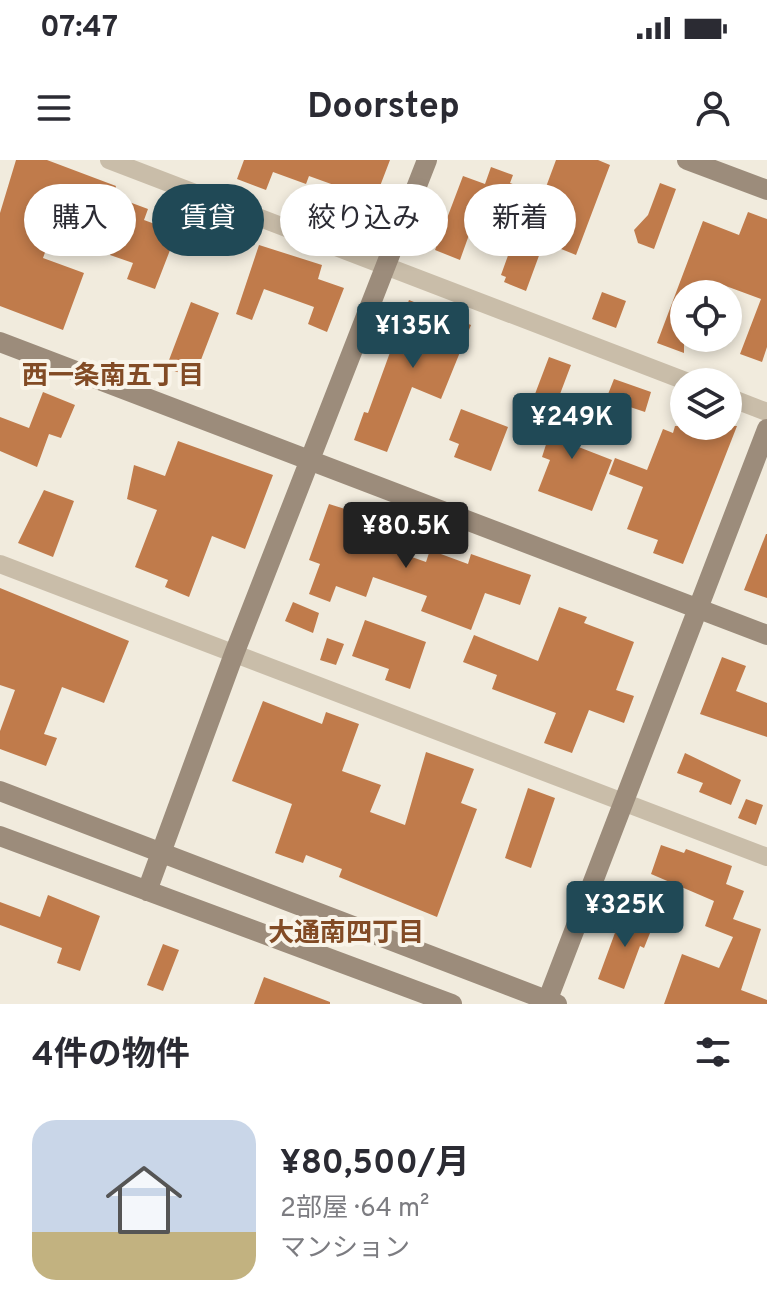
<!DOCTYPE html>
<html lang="ja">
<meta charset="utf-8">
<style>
:root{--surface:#fff;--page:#f7f7f7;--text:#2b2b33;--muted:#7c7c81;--line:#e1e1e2;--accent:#204956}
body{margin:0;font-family:Overpass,"Noto Sans JP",sans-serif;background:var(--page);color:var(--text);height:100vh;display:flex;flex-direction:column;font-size:30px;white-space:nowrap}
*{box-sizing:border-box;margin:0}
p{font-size:26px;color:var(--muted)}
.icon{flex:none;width:44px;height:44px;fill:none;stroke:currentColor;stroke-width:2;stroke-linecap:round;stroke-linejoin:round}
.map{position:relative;height:844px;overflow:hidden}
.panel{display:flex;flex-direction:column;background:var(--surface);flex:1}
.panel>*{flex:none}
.hud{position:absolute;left:24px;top:24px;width:720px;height:72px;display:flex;gap:16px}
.buttons{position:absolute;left:670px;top:120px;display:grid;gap:16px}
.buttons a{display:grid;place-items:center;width:72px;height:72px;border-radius:50%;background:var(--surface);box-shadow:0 4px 12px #0003;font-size:40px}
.price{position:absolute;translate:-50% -68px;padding:0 18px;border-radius:8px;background:var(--accent);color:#fff;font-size:26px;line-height:52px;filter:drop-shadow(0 2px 4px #0008)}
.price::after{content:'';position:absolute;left:50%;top:48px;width:24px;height:18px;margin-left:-12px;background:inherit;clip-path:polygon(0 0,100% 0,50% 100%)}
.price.on{background:#222;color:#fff}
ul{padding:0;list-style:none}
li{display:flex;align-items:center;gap:24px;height:200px;padding:0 32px}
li+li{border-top:2px solid var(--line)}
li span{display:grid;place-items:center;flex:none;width:224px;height:160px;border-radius:24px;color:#555}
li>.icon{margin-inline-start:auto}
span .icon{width:96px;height:96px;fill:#fffc;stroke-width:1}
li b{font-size:34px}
h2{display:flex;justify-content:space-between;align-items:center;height:96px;padding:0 32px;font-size:34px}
.chip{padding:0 28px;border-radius:36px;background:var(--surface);box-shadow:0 4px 12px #0003;font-size:28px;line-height:72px}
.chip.on{background:var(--accent);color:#fff}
.status{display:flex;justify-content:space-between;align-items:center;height:56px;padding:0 40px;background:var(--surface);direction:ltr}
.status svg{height:22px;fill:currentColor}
header{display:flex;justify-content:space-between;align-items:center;height:104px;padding:0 32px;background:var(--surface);font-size:36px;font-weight:700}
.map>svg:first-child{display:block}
.building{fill:#c07b4b}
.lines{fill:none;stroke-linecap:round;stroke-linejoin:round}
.street{stroke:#c9bda9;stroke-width:18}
.secondary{stroke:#9c8c7b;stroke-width:20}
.labels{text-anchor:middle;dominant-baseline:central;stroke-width:8;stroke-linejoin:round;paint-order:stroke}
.neighbourhood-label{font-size:26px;font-weight:bold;fill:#824b25;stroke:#f9f4e9}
</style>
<div class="status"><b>07:47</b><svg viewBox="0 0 49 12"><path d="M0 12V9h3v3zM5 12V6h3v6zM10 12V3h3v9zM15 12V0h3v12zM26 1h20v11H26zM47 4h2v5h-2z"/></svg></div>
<header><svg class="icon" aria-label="menu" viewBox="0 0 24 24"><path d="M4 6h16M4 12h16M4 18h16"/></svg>Doorstep<svg class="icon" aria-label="person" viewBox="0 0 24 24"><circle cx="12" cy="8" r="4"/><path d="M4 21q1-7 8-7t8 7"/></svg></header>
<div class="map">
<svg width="767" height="844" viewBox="0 0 767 844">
<rect width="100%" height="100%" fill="#f1ebdd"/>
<path class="building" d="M16,0H47L116,26L113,36L148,49L144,60L171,70L166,83L172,85L155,129L127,119L133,103L110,95L118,73L60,51L43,98L84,113L63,170L0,146V53Z
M244,0H390L364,68L334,57L345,29L309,16L306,24L273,12L266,30L237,19Z
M556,0H598L610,5L576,95L544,82L526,131L504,122L506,117L501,115L515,76L474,61L460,100L435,90L463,16L485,24L491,7L513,15L510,23L543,35Z
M660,23L676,29L654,89L638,83L634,70L648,55Z
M748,52L767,59V187L762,202L740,194L761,139L715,122L711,134H684V193L657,183L703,61L739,75Z
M259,85L322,105L318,119L344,128L327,172L308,164L314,147L264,129L252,160L236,154Z
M602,132L626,141L616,168L592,159Z
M409,140L471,165L441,239L412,227L387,292L354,280L364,252L368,253Z
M191,142L219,153L194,218L166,208Z
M549,197L571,205L557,242L535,234Z
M614,219L651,232L645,252L630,247L626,256L603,247Z
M43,232L75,245L61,278L49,274L37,307L0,291V257L29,268Z
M560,241L589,252L576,286L612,300L592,351L538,331L550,300L542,297Z
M461,249L508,267L491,311L454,297L459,284L449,280Z
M675,266H737L683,404L653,393L658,380L627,369L643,327L609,314L615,298L647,310L663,269L673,273Z
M178,281L273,315L245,389L212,376L189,437L165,427L168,420L135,407L157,350L127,339L134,305L165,316Z
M44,330L74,341L53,397L18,383Z
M329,344L387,362L378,385L426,402L430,390L468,404L471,394L531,415L520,445L485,433L471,470L421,451L427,436L373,417L366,437L336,426L330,442L309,434L320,404L309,400Z
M766,374H767V438L744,430Z
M0,428L129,481L104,543L62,527L44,574L57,578L46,606L0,589V571L15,530L0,525Z
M293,442L319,453L313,473L285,461Z
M559,447L587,457L584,463L634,482L616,530L634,536L624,563L589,550L572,593L544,583L556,553L492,529L497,515L463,502L474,475L538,501Z
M365,460L426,482L410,529L385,520L389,509L352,496Z
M327,478L344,484L336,505L320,500Z
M722,497L746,506L736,531L767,543V577L700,554Z
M263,541L322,564L326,552L359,564L342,611L381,625L370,652L405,665L426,592L474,609L461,643L477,649L437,757L339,717L342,709L306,695L303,703L275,693L292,644L232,621Z
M685,593L741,620L731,645L699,632L703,623L677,613Z
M528,628L555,638L531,708L505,698Z
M746,639L763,645L756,665L738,658Z
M661,685L684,693L686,689L732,706L726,724L744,731L733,759L761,769L741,830L767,840V844H664L682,794L719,808L733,777L705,766L714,741L651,714Z
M48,735L100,756L80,811L57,803L62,788L0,765V742L40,757Z
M623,751L654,763L644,788L640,786L624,829L598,819Z
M163,784L179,790L163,831L147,825Z
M264,817L330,842V844H254Z"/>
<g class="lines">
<path class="street" d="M109,0L688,222
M728,237L767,252
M0,404L767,697"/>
<path class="secondary" d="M687,0L767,30
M0,182L767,475
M0,631L557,844
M0,676L452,844
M147,731L234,494L427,0
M546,844L767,269"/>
</g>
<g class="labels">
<g class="neighbourhood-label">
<text x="113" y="217">西一条南五丁目</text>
<text x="346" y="774">大通南四丁目</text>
</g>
</g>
</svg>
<div class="buttons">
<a><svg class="icon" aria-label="locate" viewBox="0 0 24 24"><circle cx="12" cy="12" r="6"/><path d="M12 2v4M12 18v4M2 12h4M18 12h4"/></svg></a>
<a><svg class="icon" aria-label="layers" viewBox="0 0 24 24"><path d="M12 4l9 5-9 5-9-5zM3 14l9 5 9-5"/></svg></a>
</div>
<b class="price" style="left:413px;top:210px">¥135K</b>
<b class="price" style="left:572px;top:301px">¥249K</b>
<b class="price on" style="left:406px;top:410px">¥80.5K</b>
<b class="price" style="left:625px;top:789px">¥325K</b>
<div class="hud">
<a class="chip">購入</a>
<a class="chip on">賃貸</a>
<a class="chip">絞り込み</a>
<a class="chip">新着</a>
</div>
</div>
<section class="panel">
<h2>4件の物件<svg class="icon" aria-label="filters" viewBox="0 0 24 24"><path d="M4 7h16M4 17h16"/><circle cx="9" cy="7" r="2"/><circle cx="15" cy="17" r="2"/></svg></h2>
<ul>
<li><span style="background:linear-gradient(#c9d6e8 70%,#c2b280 0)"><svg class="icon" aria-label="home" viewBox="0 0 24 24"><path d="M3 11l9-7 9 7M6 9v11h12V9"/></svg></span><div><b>¥80,500/月</b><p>2部屋 · 64 m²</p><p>マンション</p></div></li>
</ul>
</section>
